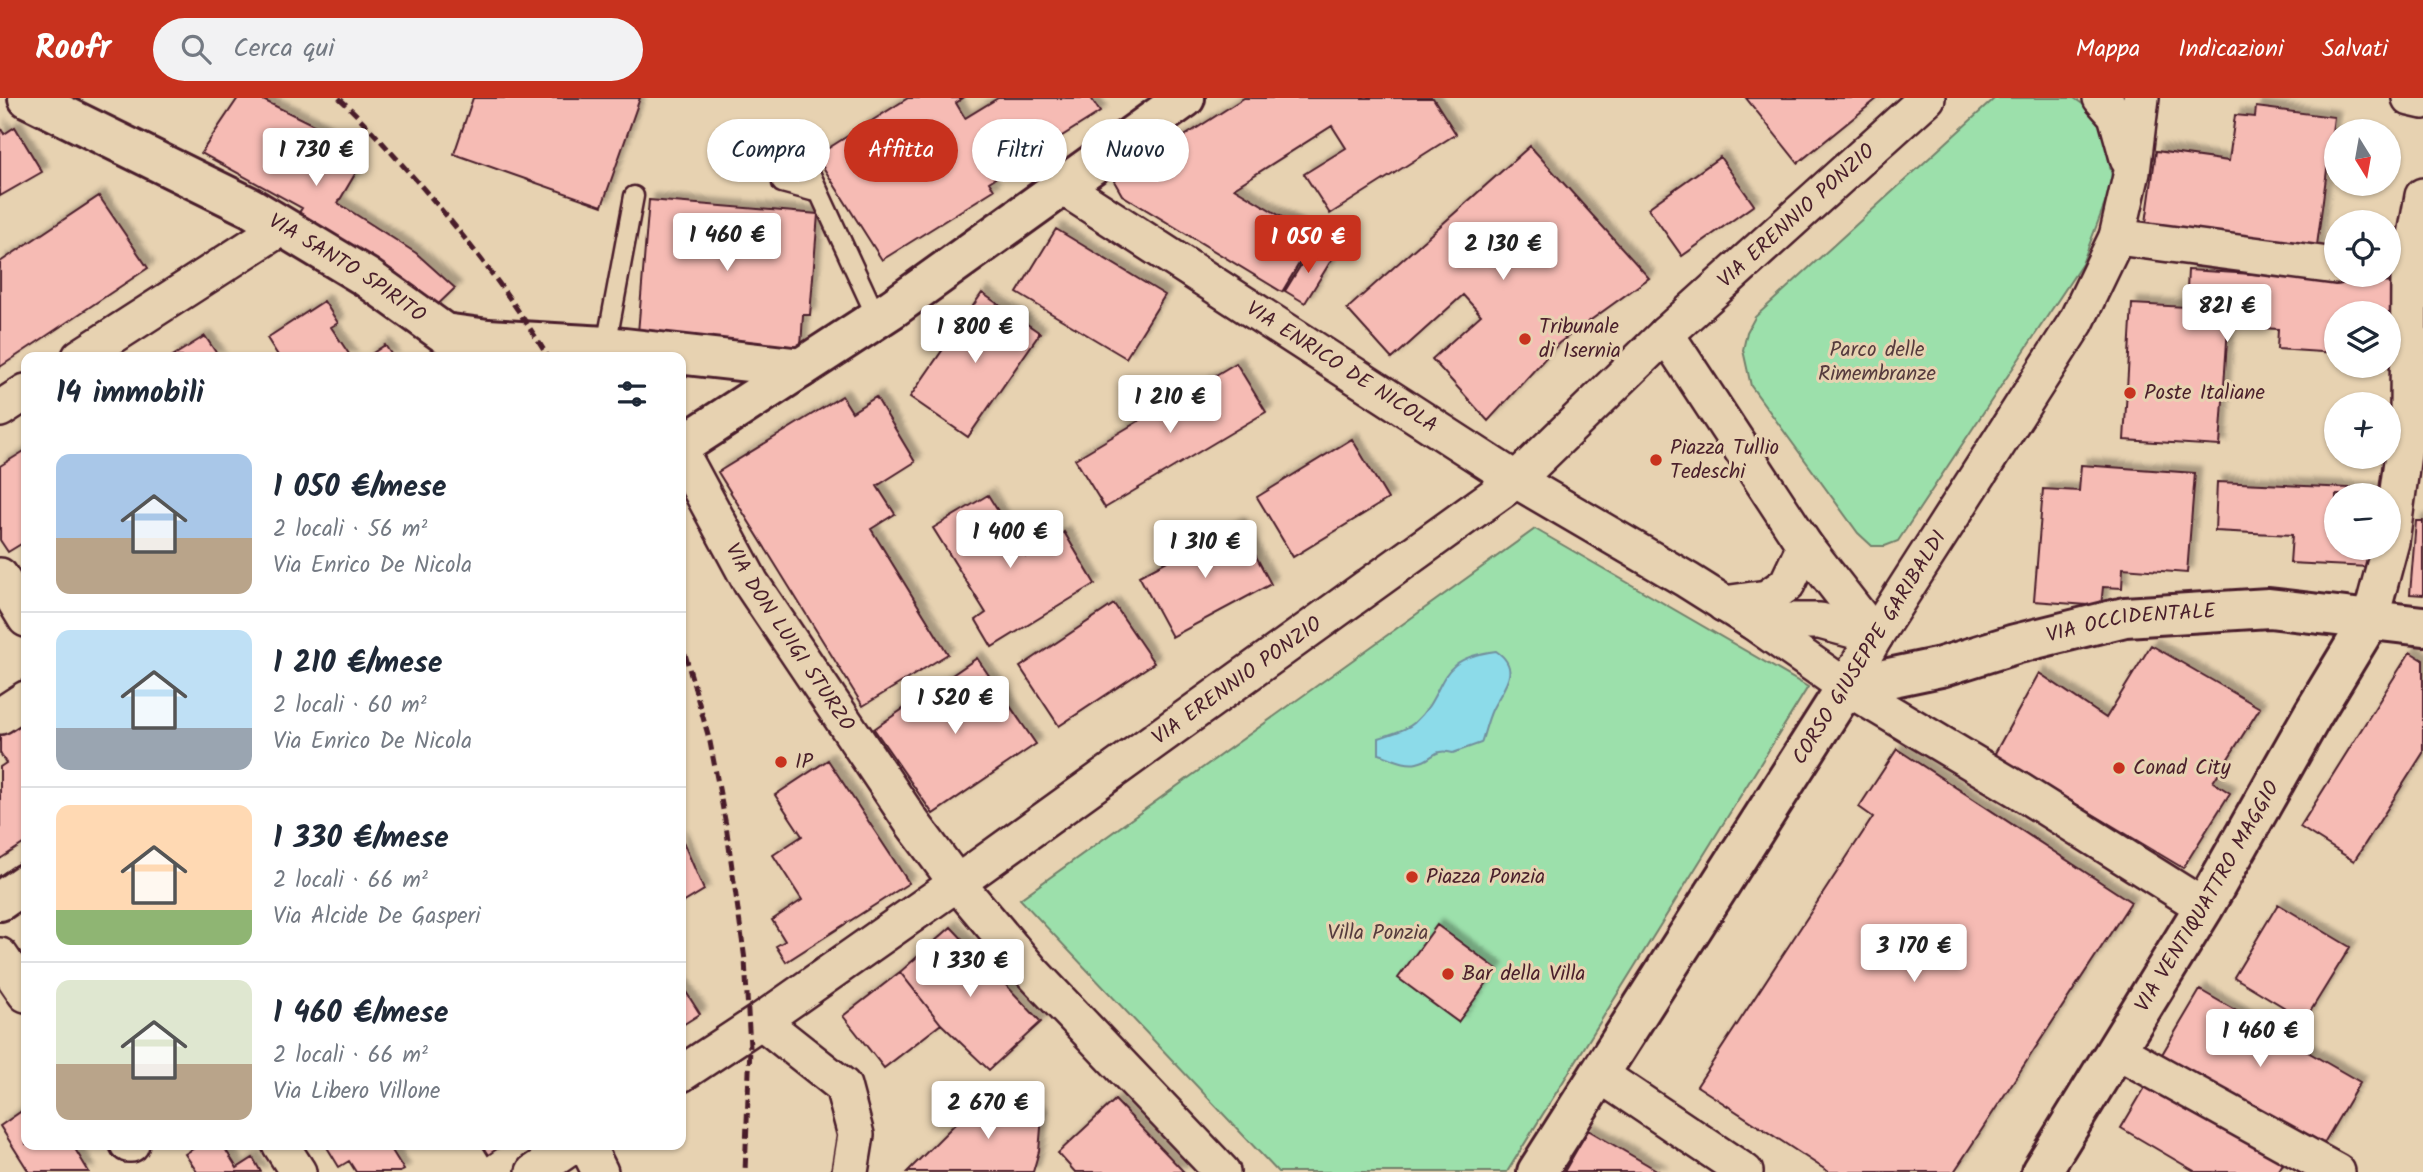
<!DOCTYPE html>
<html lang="it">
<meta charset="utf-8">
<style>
:root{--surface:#fff;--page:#f2f2f3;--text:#1f2937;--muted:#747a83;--line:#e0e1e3;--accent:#c8321e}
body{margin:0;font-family:Kalam,sans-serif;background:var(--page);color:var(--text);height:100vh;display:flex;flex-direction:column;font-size:26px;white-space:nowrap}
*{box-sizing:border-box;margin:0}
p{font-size:23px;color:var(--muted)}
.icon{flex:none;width:38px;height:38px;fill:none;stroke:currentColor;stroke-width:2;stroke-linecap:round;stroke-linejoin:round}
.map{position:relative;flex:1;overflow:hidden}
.details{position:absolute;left:21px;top:254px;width:665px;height:798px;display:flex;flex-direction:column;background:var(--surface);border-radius:14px;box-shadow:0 2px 5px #0004}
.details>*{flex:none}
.guide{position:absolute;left:707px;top:21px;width:665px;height:63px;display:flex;gap:14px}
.needle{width:46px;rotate:169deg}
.tools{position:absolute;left:2324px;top:21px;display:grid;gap:14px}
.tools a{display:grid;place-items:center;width:77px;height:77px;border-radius:50%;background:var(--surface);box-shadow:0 2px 5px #0004;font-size:35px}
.price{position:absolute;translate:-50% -60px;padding:0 16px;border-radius:7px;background:#fff;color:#222;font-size:23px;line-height:46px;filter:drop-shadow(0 2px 4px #0008)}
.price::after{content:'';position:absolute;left:50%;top:42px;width:21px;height:16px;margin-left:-10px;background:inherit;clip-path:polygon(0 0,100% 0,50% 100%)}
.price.on{background:var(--accent);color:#fff}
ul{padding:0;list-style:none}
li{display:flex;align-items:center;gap:21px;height:175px;padding:0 35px}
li+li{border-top:2px solid var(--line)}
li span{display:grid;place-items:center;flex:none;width:196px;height:140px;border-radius:14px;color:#555}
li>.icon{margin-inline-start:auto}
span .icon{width:84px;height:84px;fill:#fffc;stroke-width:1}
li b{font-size:30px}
h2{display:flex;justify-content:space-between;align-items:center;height:84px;padding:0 35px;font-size:30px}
.chip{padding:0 24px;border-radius:32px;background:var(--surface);box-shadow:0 2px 5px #0004;font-size:24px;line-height:63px}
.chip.on{background:var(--accent);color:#fff}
header{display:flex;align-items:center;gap:42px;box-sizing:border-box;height:98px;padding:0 35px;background:var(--accent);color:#fff}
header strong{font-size:33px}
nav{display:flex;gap:38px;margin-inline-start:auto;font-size:24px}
.search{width:490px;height:63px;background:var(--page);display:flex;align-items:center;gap:18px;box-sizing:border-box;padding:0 24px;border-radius:38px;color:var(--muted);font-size:26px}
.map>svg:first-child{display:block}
.park{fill:#9ce0ab;stroke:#73806b;stroke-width:2}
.water{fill:#8cdbe9;stroke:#72909d;stroke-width:2}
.building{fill:#f6bbb4;stroke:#4a1f2b;stroke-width:2;filter:url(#shadow)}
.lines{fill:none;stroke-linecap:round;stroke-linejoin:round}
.lane-casing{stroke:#4a1f2b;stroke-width:23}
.street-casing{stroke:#4a1f2b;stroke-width:40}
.secondary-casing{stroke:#4a1f2b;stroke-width:44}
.lane{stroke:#e7d2b1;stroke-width:18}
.street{stroke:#e7d2b1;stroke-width:35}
.secondary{stroke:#e7d2b1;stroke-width:38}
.rail{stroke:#4a1f2b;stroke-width:5;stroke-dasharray:10 5;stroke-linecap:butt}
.poi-dot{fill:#c8321e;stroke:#e7d2b1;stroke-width:2.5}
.labels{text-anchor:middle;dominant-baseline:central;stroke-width:6;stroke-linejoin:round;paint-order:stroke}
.street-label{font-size:21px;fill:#4a1f2b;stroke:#e7d2b1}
.poi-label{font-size:21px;fill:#4a1f2b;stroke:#e7d2b1;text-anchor:start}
.park-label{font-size:21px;fill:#563c3e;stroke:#e7d2b1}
</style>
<header>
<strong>Roofr</strong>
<div class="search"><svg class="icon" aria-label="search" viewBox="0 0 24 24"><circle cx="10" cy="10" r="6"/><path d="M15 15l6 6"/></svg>Cerca qui</div>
<nav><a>Mappa</a><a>Indicazioni</a><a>Salvati</a></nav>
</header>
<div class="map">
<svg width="2423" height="1074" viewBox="0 0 2423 1074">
<defs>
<filter id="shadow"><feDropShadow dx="6" dy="-6" stdDeviation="2" flood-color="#0004"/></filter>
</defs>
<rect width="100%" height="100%" fill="#e7d2b1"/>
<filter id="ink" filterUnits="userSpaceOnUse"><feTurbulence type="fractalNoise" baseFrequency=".0143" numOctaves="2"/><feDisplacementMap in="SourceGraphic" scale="14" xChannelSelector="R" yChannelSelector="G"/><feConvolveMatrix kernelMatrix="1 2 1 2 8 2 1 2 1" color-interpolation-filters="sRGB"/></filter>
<g filter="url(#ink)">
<path class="park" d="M1995,0H2074L2101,19L2113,84L2082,166L1898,443L1885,448H1872L1858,435L1751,288L1743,252L1747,234L1755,219Z
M1535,431L1808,589L1507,1074H1278L1020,801Z"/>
<path class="water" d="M1496,553C1524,572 1501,592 1492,612C1487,623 1485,634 1481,645L1453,655C1433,649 1434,662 1417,665C1405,668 1390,659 1379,656V640C1390,636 1405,633 1414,625C1450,592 1431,561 1496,553Z"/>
<path class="building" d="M238,0H259L322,31L358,71L338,105L416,155L455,190L427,217L391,183L396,175L295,121L302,110L201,55Z
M473,0H640L602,108L454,56Z
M908,0H963L956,5L965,20L998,0H1091L1100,14L989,84L994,92L882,162L816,58Z
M1244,0H1433L1456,36L1330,116L1304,76L1346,50L1332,28L1234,90L1315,139L1282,194L1122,97L1114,83Z
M1746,0H1878L1798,65Z
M2256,9L2334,19L2316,155L2145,132L2156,53L2229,63L2235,17L2255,19Z
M0,29L4,36L15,29L42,74L0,98Z
M1530,48L1649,180L1559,245L1488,323L1432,261L1481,217L1463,197L1392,261L1347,211Z
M1720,59L1754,107L1682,158L1648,110Z
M99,98L148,170L0,269V164Z
M649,102L818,116L810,217H803L801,249L638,235Z
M1056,131L1165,197L1126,260L1017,195Z
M1312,149L1332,161L1305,205L1285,193Z
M2188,172L2396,185L2391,258H2389V215H2336V255L2277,251L2278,231L2228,228L2220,348L2124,342L2132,206L2186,209Z
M982,195L1040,235L968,339L910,299Z
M324,203L338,225L331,229L351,259H279L267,240Z
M205,238L219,259H171Z
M385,247L393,259H367Z
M1236,265L1266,314L1105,410L1075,361Z
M842,298L852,314L876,299L915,364L877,388L895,416L871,431L948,556L863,608L718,374Z
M1352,341L1388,401L1293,459L1257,399Z
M26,352V443L8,454L0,442V368Z
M2081,367L2195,375L2187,475L2123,470L2122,490L2103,489L2101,508L2034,503L2043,391L2079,393Z
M2217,384L2372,391V397H2336V450H2369V469L2290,465L2292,437L2215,433Z
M988,397L1026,458L1064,434L1095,486L992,549L976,522L986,515L933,430Z
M2416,423H2423V497L2410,496Z
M1238,425L1271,486L1172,539L1139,478Z
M1114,506L1154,565L1059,628L1020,569Z
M2151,547L2260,610L2213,684L2230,695L2183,770L1994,657L2039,575L2106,620Z
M2410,554L2423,562V655L2354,763L2300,729Z
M977,560L1036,646L933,716L874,631Z
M26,608V744L0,761V669L6,665L0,655V626Z
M1897,651L2131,804L1954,1074H1829L1697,988L1873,719L1859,709Z
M828,662L909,785L786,864L776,848L785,843L772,822L802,802L773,757L802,738L775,697Z
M681,739L704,792L681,806Z
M2278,806L2350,849L2305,922L2234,879Z
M1437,827L1497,871L1458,924L1398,880Z
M951,829L1041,924L989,972L941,926L900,874Z
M900,874L941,926L884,970L843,918Z
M681,886L700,916L681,928Z
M2200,892L2360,984L2321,1050L2161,958Z
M2153,976L2288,1057L2278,1074H2196L2121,1030Z
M997,1002L1028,1003L1042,1018L1039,1053L1033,1074H907L967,1014Z
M1115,1002L1184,1074H1075L1058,1055Z
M26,1010V1046H72L89,1074H29L0,1028Z
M1588,1032L1660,1074H1564Z
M201,1046H222L237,1070L253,1060L261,1074H197L185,1056Z
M325,1046H388L404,1072L400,1074H356L349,1063L339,1069Z
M481,1046H504L488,1057Z"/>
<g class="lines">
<g class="lane-casing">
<path id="lane" d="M800,53L877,220
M782,85L819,95
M606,248L634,98"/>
</g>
<g class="street-casing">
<g id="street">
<path d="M2101,0L2116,17L2128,60"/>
<path d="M2410,0L2423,3"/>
<path id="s1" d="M1063,89L1516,382L1687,482L1752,523L1846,589L2015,690L2204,809"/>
<path d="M2117,139L2336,168"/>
<path d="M1666,236L1805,448L1875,538"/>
<path d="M80,259L282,129"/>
<path d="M0,311L26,294"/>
<path id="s2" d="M681,355L751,485L913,726L957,785L1032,874L1222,1074"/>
<path d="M0,478L26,521"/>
<path d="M1724,506L1767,500L1787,486L1805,448"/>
<path d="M2370,522L2391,444L2408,319L2409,177L2423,98"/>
<path d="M1752,523H1820L1875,538"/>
<path d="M1846,589L1875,538L2076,224L2117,139L2132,74L2141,0"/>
<path d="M0,618L26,601"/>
<path d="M0,858L26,896"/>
<path d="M761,923L843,988L856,1037L850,1074"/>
<path d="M2116,952L2337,1074"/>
<path id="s3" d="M681,976L761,923L957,785L1516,382L1666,236L1927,0"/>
<path d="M1599,976L1745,1074"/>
<path d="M128,1046H131"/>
<path d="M280,1046L298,1074"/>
<path d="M586,1046L600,1074"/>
<path d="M534,1074L575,1046"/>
</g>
</g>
<g class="secondary-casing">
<g id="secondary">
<path id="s4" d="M28,0L250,109L366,179L444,235L488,241L606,248L613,259"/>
<path d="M606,248L801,270"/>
<path d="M681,348L893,210L1185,0"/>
<path d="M0,803L26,785"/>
<path id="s5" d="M1537,1074L1846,589L1941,569L2015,546L2125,519L2269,510L2423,528"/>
<path id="s6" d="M2041,1074L2204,809L2313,616L2370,522"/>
</g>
</g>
<use href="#lane" class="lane"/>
<use href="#street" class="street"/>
<use href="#secondary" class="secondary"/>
<path class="rail" d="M339,0C360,19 379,41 398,62C455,125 504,187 548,259
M681,542L710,644L726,727L745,862L750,949L745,1074"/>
</g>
</g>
<g class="poi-dot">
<circle cx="1525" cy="241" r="7"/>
<circle cx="2130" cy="295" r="7"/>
<circle cx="1656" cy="362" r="7"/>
<circle cx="781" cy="664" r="7"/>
<circle cx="2119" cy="670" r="7"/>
<circle cx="1412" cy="779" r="7"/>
<circle cx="1448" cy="876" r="7"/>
</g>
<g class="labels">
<g class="street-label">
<text stroke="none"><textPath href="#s3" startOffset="1410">VIA ERENNIO PONZIO</textPath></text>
<text stroke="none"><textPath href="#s4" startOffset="362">VIA SANTO SPIRITO</textPath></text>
<text stroke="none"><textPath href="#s1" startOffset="332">VIA ENRICO DE NICOLA</textPath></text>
<text stroke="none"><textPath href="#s5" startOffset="868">VIA OCCIDENTALE</textPath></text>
<text stroke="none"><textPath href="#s2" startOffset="214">VIA DON LUIGI STURZO</textPath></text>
<text transform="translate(1870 550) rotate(-58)">CORSO GIUSEPPE GARIBALDI</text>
<text stroke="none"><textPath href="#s3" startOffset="681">VIA ERENNIO PONZIO</textPath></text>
<text stroke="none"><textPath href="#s6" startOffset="322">VIA VENTIQUATTRO MAGGIO</textPath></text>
</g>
<g class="poi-label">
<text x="1539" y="229">Tribunale<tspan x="1539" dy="24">di Isernia</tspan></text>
<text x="2144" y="295">Poste Italiane</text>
<text x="1670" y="350">Piazza Tullio<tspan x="1670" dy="24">Tedeschi</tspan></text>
<text x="795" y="664">IP</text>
<text x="2133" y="670">Conad City</text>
<text x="1426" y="779">Piazza Ponzia</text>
<text x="1462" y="876">Bar della Villa</text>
</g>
<g class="park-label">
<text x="1877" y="252">Parco delle<tspan x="1877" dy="24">Rimembranze</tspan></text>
<text x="1378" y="835">Villa Ponzia</text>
</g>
</g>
</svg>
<div class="tools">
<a><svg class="needle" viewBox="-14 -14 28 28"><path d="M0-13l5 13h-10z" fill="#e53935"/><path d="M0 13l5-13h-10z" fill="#747a83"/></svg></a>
<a><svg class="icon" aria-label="locate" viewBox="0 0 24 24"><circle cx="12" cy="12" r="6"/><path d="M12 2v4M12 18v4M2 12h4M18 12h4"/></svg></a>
<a><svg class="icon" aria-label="layers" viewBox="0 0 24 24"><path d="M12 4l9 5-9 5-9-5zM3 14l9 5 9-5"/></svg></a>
<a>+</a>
<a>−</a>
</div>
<b class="price" style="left:316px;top:90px">1 730 €</b>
<b class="price" style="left:727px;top:175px">1 460 €</b>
<b class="price on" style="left:1308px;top:177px">1 050 €</b>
<b class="price" style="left:1503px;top:184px">2 130 €</b>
<b class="price" style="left:2227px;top:246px">821 €</b>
<b class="price" style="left:975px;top:267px">1 800 €</b>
<b class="price" style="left:1170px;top:337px">1 210 €</b>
<b class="price" style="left:1010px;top:472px">1 400 €</b>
<b class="price" style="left:1205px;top:482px">1 310 €</b>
<b class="price" style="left:955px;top:638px">1 520 €</b>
<b class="price" style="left:1914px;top:886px">3 170 €</b>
<b class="price" style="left:970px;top:901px">1 330 €</b>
<b class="price" style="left:2260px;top:971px">1 460 €</b>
<b class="price" style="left:988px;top:1043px">2 670 €</b>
<div class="guide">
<a class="chip">Compra</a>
<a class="chip on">Affitta</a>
<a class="chip">Filtri</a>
<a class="chip">Nuovo</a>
</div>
<section class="details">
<h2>14 immobili<svg class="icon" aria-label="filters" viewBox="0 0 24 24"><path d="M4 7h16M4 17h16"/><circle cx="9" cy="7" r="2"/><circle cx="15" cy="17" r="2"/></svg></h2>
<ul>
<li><span style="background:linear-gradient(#a9c7e8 60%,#b9a48a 0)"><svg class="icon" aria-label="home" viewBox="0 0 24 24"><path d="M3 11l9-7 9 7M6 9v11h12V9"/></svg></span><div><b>1 050 €/mese</b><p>2 locali · 56 m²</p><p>Via Enrico De Nicola</p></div></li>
<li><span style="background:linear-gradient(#bfe0f5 70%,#9aa5b1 0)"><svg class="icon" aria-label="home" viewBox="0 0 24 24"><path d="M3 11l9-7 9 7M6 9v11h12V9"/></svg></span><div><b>1 210 €/mese</b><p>2 locali · 60 m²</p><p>Via Enrico De Nicola</p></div></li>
<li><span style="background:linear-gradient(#ffd9b3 75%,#8fb573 0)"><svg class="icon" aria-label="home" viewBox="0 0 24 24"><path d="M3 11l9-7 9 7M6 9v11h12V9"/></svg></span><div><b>1 330 €/mese</b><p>2 locali · 66 m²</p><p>Via Alcide De Gasperi</p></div></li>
<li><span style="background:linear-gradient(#dfe7d0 60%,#b9a48a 0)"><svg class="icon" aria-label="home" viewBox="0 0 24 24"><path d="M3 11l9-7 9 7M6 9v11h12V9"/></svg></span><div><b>1 460 €/mese</b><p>2 locali · 66 m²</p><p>Via Libero Villone</p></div></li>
</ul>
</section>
</div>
